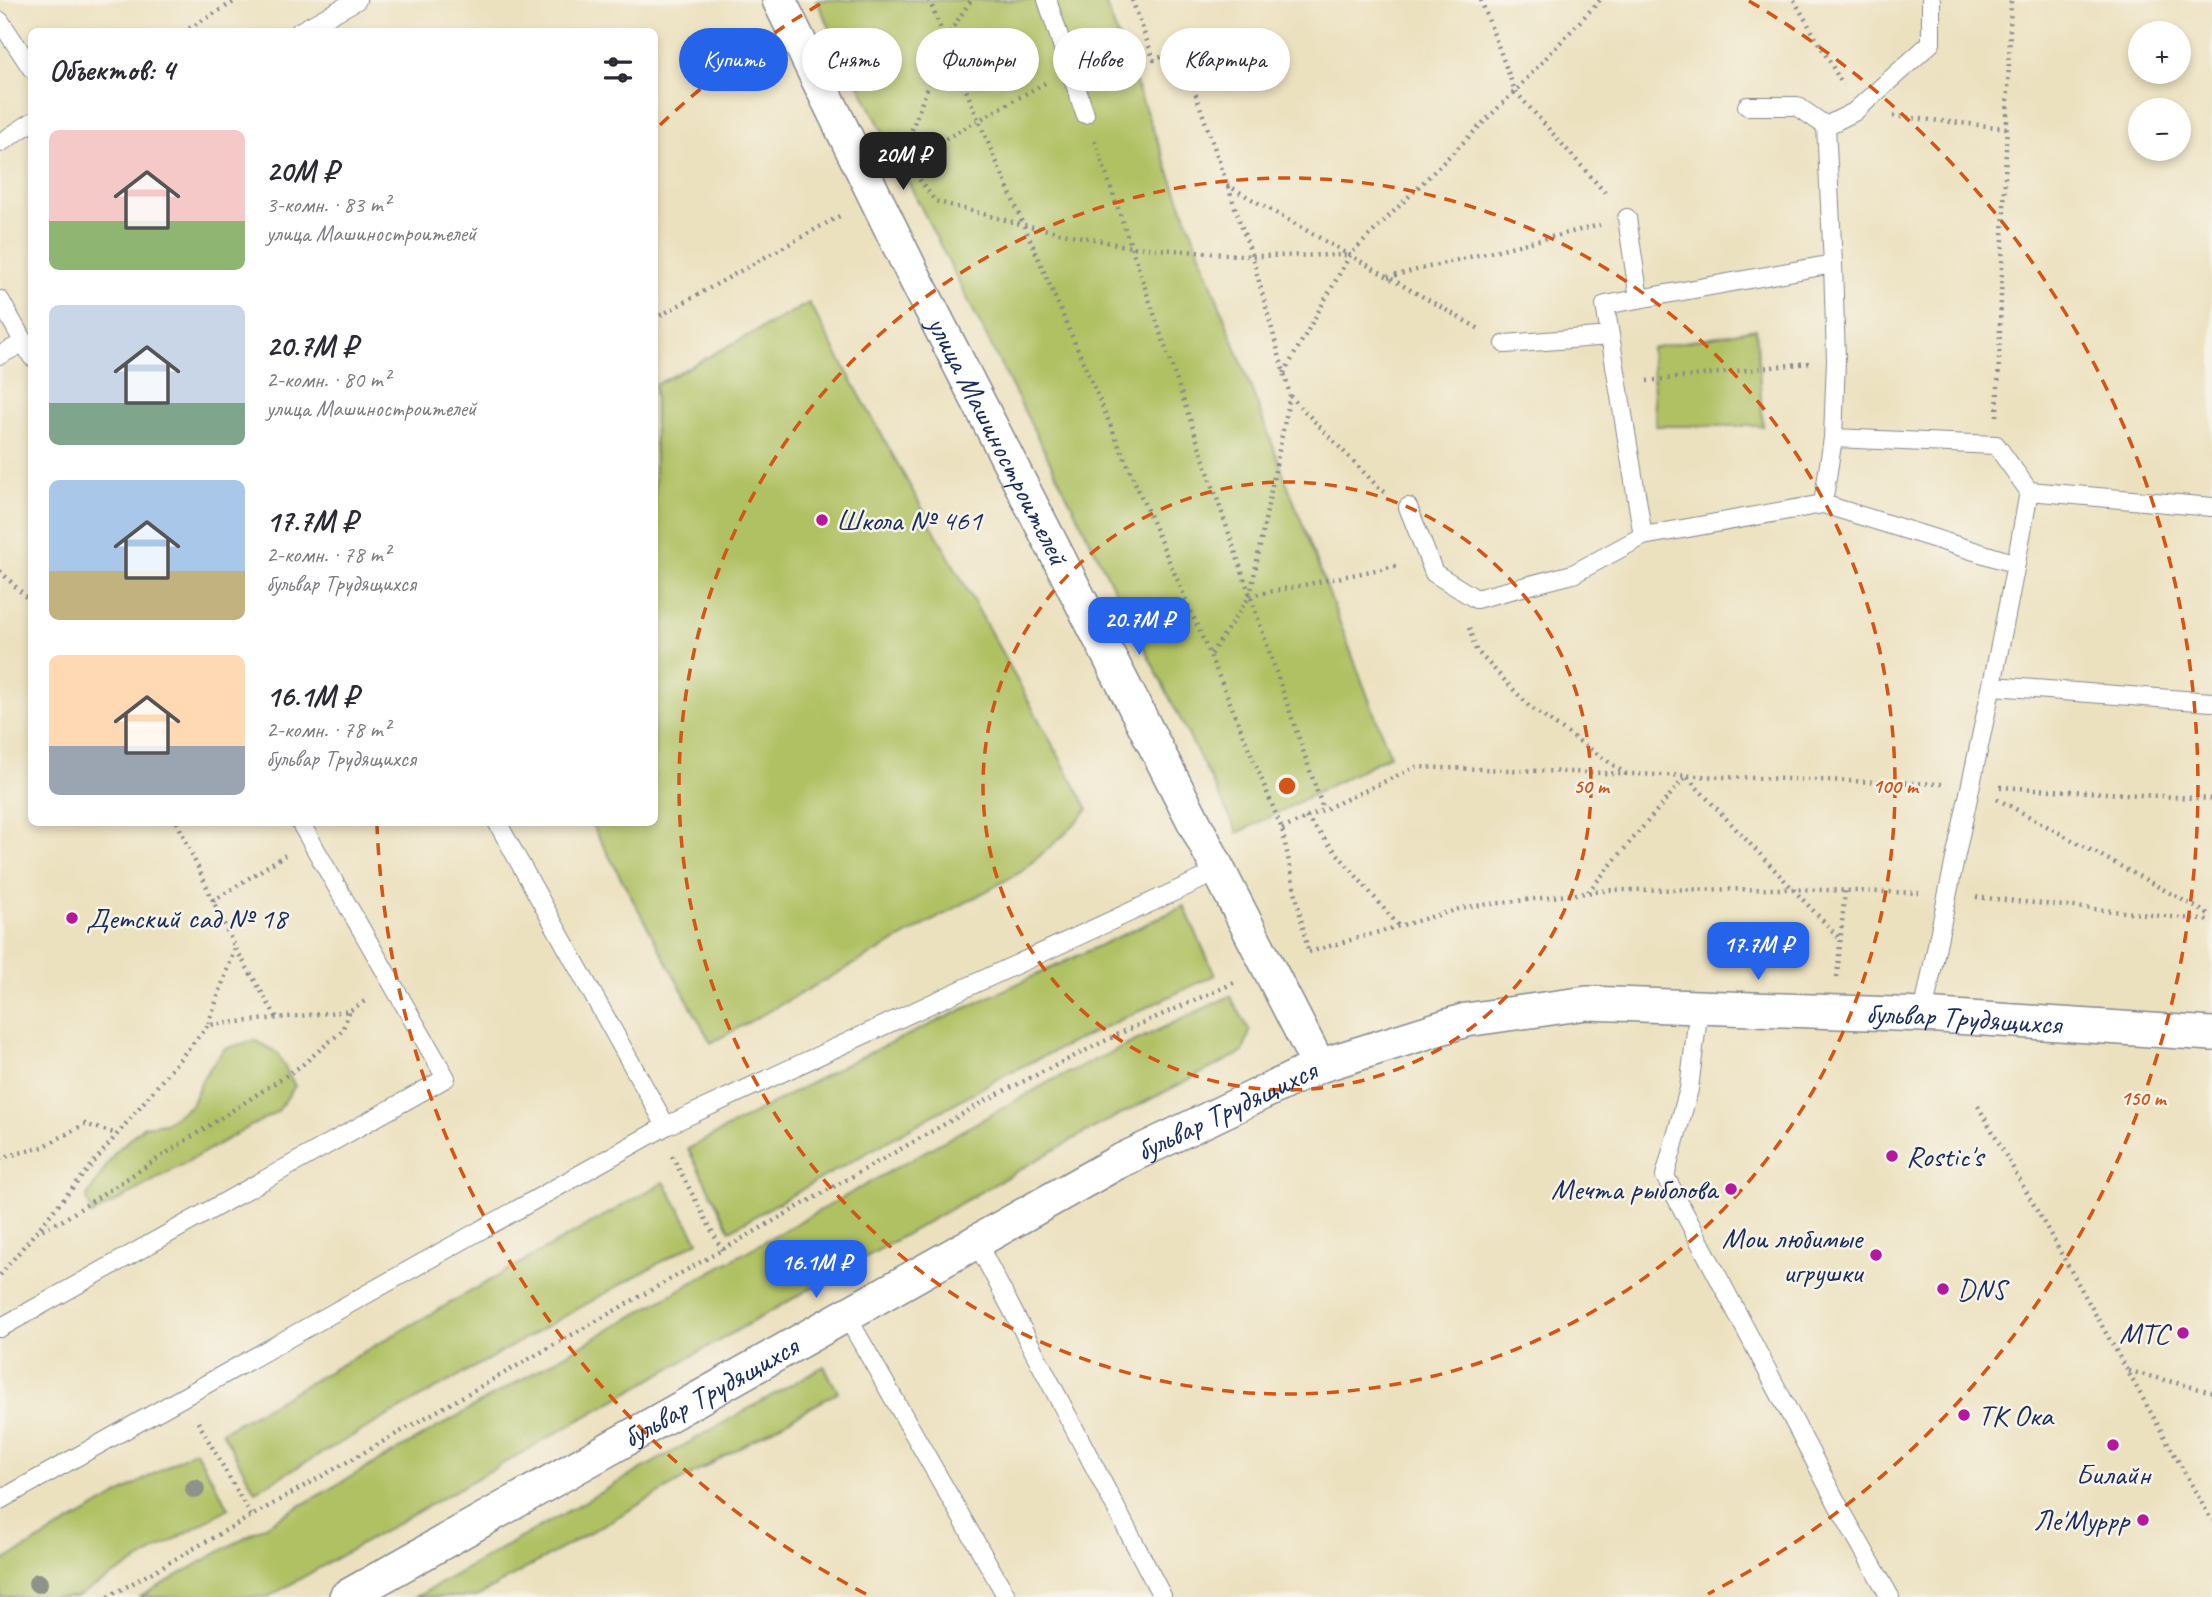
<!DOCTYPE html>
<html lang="ru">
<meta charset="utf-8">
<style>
:root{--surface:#fff;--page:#f7f7f7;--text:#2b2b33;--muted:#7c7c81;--accent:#2563eb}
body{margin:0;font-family:Caveat,sans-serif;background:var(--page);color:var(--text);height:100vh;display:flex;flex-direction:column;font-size:26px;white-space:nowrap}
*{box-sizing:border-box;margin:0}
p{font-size:23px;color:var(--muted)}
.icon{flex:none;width:38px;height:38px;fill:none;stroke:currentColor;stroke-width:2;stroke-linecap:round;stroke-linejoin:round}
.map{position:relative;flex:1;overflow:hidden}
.sheet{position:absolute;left:28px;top:28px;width:630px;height:798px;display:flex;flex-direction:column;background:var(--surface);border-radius:10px;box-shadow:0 4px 10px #0003}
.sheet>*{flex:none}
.hud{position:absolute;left:679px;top:28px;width:665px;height:63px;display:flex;gap:14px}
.tools{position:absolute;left:2128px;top:21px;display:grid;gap:14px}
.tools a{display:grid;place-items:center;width:63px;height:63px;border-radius:50%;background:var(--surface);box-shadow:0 4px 10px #0003;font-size:35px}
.price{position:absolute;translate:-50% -60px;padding:0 16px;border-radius:14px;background:var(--accent);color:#fff;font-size:23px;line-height:46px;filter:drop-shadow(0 2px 4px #0008)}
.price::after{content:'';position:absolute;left:50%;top:42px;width:21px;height:16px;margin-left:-10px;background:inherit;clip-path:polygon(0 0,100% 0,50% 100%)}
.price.current{background:#222;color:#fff}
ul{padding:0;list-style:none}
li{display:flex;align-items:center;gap:21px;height:175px;padding:0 21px}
li span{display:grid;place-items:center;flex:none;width:196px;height:140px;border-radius:10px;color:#555}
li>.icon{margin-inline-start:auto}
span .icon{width:84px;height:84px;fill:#fffc;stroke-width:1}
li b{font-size:30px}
h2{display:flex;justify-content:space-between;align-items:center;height:84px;padding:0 21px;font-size:30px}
.pill{padding:0 24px;border-radius:32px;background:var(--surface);box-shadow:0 4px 10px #0003;font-size:24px;line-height:63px}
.pill.current{background:var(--accent);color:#fff}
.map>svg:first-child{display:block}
.green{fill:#b0c164;stroke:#667861;stroke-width:2}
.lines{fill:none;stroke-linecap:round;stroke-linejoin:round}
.service-casing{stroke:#84888e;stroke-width:20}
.minor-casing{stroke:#84888e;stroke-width:36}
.path{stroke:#84888e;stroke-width:4.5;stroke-dasharray:2 5;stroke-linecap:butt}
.service{stroke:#fff;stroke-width:18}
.minor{stroke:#fff;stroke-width:33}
.tree{fill:#8d938b}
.ring{fill:none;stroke:#d45514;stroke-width:3.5;stroke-dasharray:12 9}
.poi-dot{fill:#b5179e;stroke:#f7f3e8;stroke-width:2.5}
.labels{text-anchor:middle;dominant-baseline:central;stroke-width:5;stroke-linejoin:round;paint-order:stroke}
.street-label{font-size:30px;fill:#1b2f5e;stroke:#f7f3e8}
.poi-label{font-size:30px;fill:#1b2f5e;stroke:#f7f3e8;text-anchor:start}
.centre{fill:#d45514;stroke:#f7f3e8;stroke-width:3.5}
.ring-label{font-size:21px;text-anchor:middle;font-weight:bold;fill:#d45514;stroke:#f7f3e8;stroke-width:5;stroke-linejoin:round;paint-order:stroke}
</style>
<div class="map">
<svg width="2212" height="1597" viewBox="0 0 2212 1597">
<rect width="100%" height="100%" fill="#f7f3e8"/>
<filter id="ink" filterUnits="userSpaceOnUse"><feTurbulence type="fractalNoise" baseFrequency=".0143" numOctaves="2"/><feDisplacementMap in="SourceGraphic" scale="14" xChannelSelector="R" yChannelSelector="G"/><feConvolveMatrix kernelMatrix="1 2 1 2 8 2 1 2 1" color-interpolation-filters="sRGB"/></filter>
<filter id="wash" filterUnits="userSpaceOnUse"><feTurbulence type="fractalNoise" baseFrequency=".00686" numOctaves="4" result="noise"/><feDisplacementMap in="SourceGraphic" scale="28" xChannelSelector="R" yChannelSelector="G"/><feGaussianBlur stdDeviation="1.57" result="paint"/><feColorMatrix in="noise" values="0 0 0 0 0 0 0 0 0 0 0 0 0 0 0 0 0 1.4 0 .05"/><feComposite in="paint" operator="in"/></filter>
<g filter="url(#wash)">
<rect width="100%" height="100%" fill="#ece1bf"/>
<path class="green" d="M816,0H1104L1390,755L1238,833Z
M809,303L1088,809L1065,834L1021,872L711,1043L591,823L654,822L655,385Z
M1756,329L1763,426H1656L1651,348Z
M1184,906L1215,975L1010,1072L730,1230L688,1149L848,1063Z
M1230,996L1250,1031L1243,1052L1086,1132L268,1597H140L765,1241L1051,1081Z
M255,1040L277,1053L295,1086L278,1111L92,1215L87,1197L116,1151L144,1126L165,1123L191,1105L203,1078L224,1049Z
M664,1182L698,1241L255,1491L222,1432Z
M824,1366L838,1392L476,1597H416Z
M195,1450L229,1508L76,1597H0V1563Z"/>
</g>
<g filter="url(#ink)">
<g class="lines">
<g class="service-casing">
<path id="service" d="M1047,0L1085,114
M0,21L32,69
M299,32L357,0
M1747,106H1797L1826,126L1833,264L1605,305L1643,536L1823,504L2016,564
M1826,126L1854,112L1931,43V0
M0,143L32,122
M1627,218L1639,299
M0,300L32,357
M1505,344L1610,336
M0,355L23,343
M1833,438L1996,445L2029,491C1999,667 1957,840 1923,1015
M2029,491L2212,507
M1823,504L1833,438L1836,360L1833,264
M1408,507L1434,573L1476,599L1573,574L1643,536
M1993,686L2212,702
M497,822L666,1126
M1699,1007L1689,1089L1665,1176L1838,1505L1890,1597
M976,1241L1162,1596
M846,1315L1007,1597
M0,1328L446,1078L300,822
M0,1500L666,1126L1219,871"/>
</g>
<g class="minor-casing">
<g id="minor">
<path id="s1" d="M779,0L912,272L1319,1066"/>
<path id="s2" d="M346,1597L1116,1163L1319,1066L1466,1020L1587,1003L1923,1015L2212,1034"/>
</g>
</g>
<path class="path" d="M929,0L978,119L1224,688L1282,829L1308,952
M1132,0L1154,60L1180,49L1252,256L1290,395L1250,596L1210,655
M1481,0L1515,91L1608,196
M1794,0L1843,85
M183,32L237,0
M1045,83L913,157L917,176L935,201L1024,225L1131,247L1252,256L1350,255
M1893,116L2007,128
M1095,141L1323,809
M913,157L909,137L946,38L971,0
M1227,185L1481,330
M1388,277L1600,225
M654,319L843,214
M1284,373L1350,255L1515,91L1600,0
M1647,381L1809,363
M1290,396L1378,487L1385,492
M1997,416L2011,0
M0,571L32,603
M1250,596L1400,565
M1469,628L1476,650L1530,707L1626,774
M2000,787L2212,799
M1997,799L2212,916
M1306,817L1398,925
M177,822L235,948L208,1025
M1282,829L1416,767L1942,784
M1588,892L1686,776L1841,940
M1976,897L2212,921
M213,901L285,855
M236,949L277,1018
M1309,952L1466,907L1611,890L1792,889L1919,893
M1837,977L1845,891
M1978,1106L2212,1521
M672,1156L722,1250
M0,1158L43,1147L85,1124L117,1134
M36,1232L63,1220L301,1066L342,1031L349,1011
M0,1275L208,1025L349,1011L368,999
M2129,1371L2212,1392
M198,1422L251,1516
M108,1597L998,1094L1127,1030L1236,982"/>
<use href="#service" class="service"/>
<use href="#minor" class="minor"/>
</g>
<g class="tree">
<circle cx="195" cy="1489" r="10"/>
<circle cx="38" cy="1583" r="10"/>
</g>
</g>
<g class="ring">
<circle cx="1287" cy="786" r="304"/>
<circle cx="1287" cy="786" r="608"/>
<path d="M866 1594A911 911 0 0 1 377 826M660 125A911 911 0 0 1 825 1M1749 1A911 911 0 0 1 1708 1594"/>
</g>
<g class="poi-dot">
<circle cx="822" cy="520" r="7"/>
<circle cx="72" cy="918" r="7"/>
<circle cx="1892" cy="1156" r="7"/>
<circle cx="1731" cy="1189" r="7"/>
<circle cx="1876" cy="1255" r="7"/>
<circle cx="1943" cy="1289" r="7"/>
<circle cx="2183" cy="1333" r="7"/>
<circle cx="1964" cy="1415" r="7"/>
<circle cx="2113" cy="1445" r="7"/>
<circle cx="2143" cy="1520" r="7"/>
</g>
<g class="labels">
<g class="street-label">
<text stroke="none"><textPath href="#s1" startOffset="492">улица Машиностроителей</textPath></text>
<text stroke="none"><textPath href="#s2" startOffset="1762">бульвар Трудящихся</textPath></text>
<text stroke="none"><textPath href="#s2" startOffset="1006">бульвар Трудящихся</textPath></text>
<text stroke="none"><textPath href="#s2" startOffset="418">бульвар Трудящихся</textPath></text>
</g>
<g class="poi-label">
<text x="836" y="520">Школа № 461</text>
<text x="86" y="918">Детский сад № 18</text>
<text x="1906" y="1156">Rostic's</text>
<text x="1717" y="1189" text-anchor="end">Мечта рыболова</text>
<text x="1862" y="1238" text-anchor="end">Мои любимые<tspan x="1862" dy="34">игрушки</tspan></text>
<text x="1957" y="1289">DNS</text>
<text x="2169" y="1333" text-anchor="end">МТС</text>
<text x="1978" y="1415">ТК Ока</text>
<text x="2113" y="1474" text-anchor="middle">Билайн</text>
<text x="2129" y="1520" text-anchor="end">Ле'Муррр</text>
</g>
</g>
<circle cx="1287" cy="786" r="10" class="centre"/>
<g class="ring-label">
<text x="1591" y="793">50 m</text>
<text x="1895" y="793">100 m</text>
<text x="2143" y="1105">150 m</text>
</g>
</svg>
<div class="tools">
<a>+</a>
<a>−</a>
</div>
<b class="price current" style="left:903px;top:192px">20M ₽</b>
<b class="price" style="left:1139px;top:657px">20.7M ₽</b>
<b class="price" style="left:1758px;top:982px">17.7M ₽</b>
<b class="price" style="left:816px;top:1300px">16.1M ₽</b>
<div class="hud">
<a class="pill current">Купить</a>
<a class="pill">Снять</a>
<a class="pill">Фильтры</a>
<a class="pill">Новое</a>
<a class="pill">Квартира</a>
</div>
<section class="sheet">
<h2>Объектов: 4<svg class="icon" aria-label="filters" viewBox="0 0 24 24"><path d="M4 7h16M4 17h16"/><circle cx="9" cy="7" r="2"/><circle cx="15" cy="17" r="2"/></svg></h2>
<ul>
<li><span style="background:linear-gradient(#f6c9c9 65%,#8fb573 0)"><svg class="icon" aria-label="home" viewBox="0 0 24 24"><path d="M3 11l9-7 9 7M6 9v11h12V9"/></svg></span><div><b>20M ₽</b><p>3-комн. · 83 m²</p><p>улица Машиностроителей</p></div></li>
<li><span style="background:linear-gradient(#c9d6e8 70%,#7fa58c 0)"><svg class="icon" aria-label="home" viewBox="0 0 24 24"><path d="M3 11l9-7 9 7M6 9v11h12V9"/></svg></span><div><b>20.7M ₽</b><p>2-комн. · 80 m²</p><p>улица Машиностроителей</p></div></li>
<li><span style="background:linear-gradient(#a9c7e8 65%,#c2b280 0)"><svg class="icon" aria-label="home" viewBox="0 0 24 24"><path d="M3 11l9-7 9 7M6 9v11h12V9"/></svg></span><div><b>17.7M ₽</b><p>2-комн. · 78 m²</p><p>бульвар Трудящихся</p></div></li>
<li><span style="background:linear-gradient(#ffd9b3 65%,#9aa5b1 0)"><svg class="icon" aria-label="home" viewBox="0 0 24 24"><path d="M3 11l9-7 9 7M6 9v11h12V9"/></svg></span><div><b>16.1M ₽</b><p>2-комн. · 78 m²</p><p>бульвар Трудящихся</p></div></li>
</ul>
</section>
</div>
